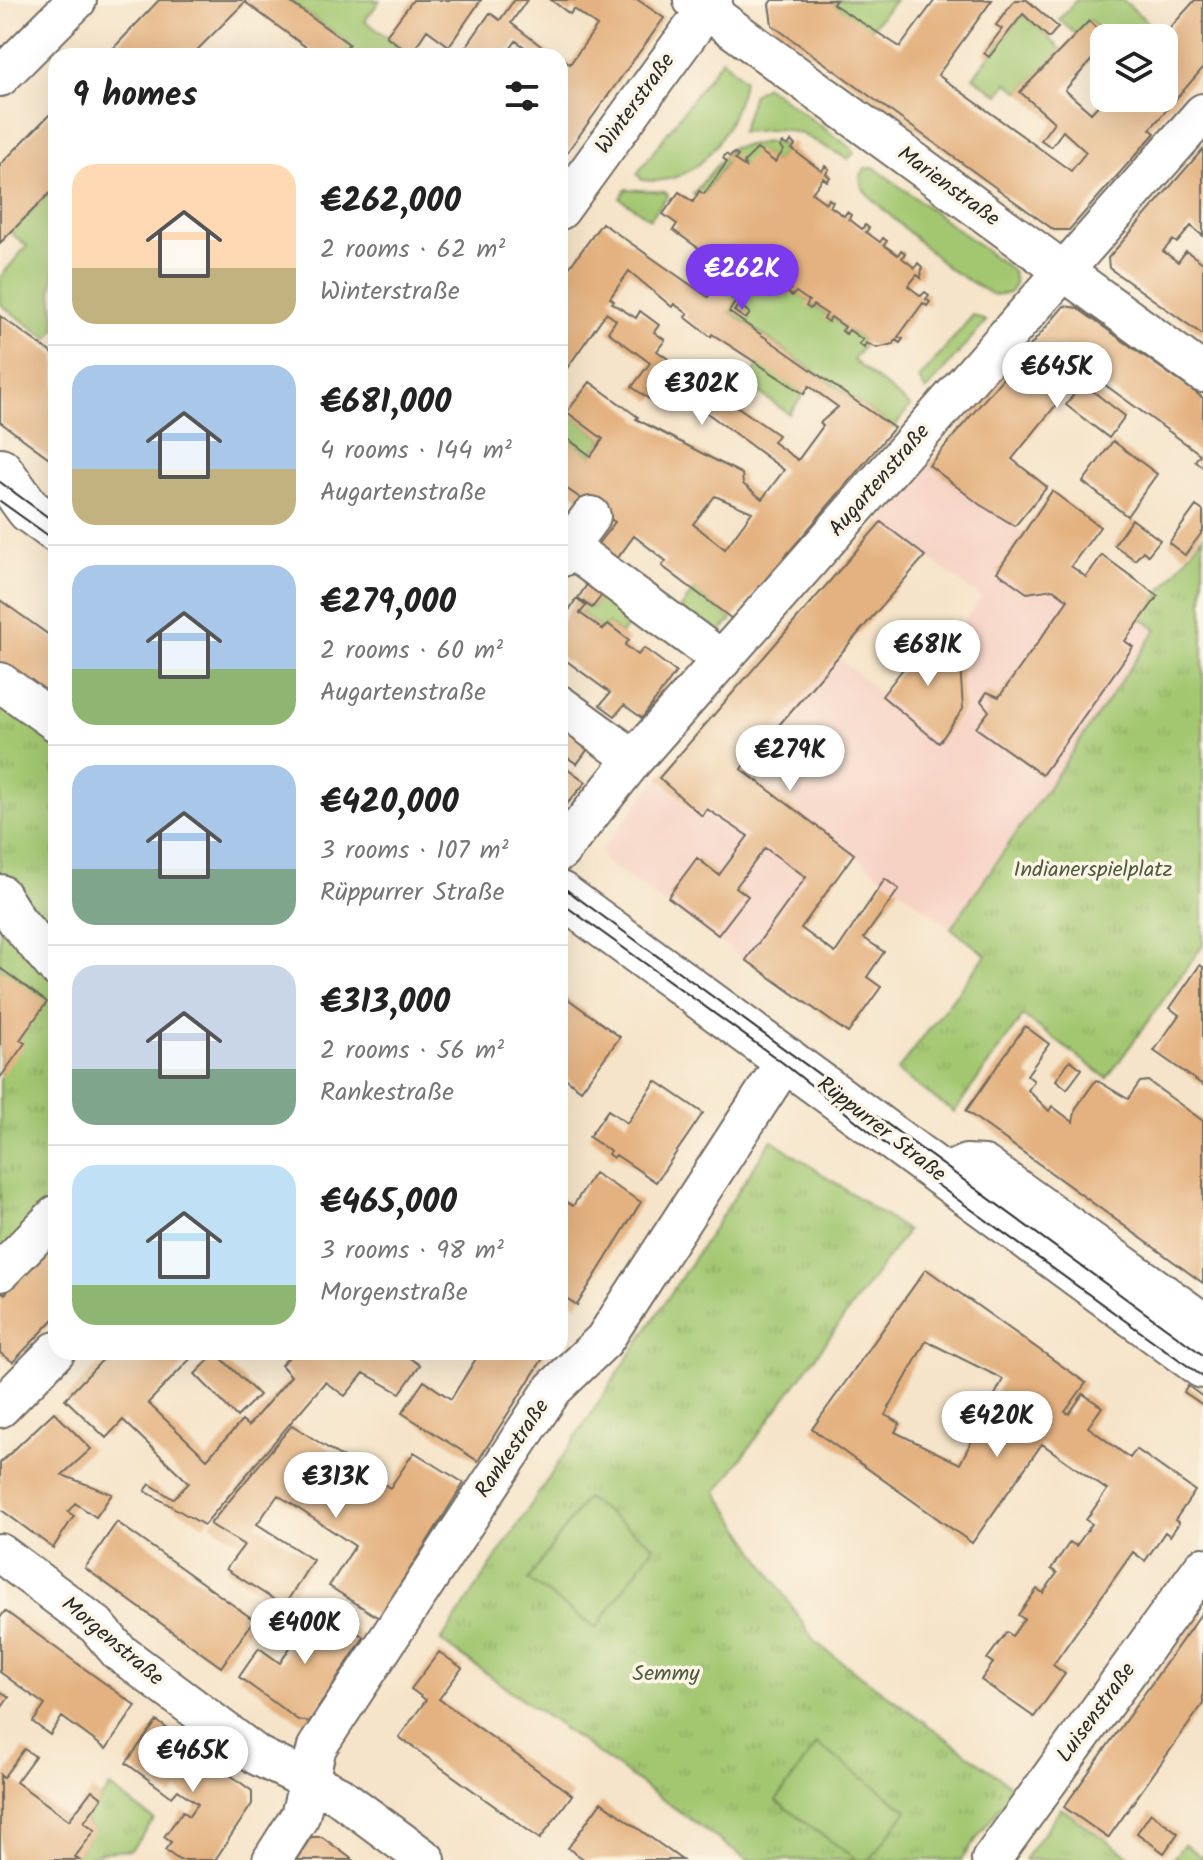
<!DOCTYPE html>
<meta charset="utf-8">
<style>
:root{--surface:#fff;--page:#f6f6f6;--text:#222;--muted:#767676;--line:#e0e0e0;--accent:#7c3aed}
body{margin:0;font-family:Kalam,sans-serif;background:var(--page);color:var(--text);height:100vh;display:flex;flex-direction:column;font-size:30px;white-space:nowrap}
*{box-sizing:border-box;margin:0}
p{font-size:26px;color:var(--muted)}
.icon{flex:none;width:44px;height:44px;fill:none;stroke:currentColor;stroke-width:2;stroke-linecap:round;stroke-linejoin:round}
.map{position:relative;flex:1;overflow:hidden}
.panel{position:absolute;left:48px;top:48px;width:520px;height:1312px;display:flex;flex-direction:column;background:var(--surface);border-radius:24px;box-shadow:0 8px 32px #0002}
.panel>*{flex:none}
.tools{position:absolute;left:1090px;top:24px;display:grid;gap:16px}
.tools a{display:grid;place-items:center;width:88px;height:88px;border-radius:16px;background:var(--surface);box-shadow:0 8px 32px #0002;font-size:40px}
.price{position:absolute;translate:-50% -68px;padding:0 18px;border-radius:28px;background:#fff;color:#222;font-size:26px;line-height:52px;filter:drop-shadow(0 2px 4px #0008)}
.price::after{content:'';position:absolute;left:50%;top:48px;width:24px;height:18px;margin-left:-12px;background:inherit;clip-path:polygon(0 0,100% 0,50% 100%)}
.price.on{background:var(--accent);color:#fff}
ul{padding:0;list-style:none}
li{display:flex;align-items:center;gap:24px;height:200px;padding:0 24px}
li+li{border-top:2px solid var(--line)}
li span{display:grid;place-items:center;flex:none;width:224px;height:160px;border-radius:24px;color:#555}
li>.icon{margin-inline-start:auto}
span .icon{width:96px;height:96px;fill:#fffc;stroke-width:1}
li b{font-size:34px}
h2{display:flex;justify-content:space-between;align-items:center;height:96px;padding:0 24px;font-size:34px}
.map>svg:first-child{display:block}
.built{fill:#f6d2c4}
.grass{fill:url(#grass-tufts);stroke:#67794e;stroke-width:2}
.garden{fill:#a3c771;stroke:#67794e;stroke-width:2}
.building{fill:#e4b280;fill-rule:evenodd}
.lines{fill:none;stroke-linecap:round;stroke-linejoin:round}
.minor-casing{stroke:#726c62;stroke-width:42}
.major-casing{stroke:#726c62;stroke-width:48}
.minor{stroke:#fff;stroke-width:38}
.major{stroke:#fff;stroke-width:44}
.tram{stroke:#2b2b2b;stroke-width:2}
.labels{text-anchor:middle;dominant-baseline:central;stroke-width:7;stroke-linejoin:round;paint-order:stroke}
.street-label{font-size:22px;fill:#2b2b2b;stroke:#fcf5e5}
.park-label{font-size:22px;fill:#4f5a40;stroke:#fcf5e5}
</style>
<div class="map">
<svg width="1203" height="1860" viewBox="0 0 1203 1860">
<defs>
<pattern id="grass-tufts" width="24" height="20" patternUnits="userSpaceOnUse" patternTransform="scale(2)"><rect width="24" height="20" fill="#a3c771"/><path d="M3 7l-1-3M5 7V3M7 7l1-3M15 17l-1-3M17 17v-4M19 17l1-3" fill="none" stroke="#8cab62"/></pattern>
</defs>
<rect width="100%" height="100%" fill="#fcf5e5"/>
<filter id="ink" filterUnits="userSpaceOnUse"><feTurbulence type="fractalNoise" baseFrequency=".0125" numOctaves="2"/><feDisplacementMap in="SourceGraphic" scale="16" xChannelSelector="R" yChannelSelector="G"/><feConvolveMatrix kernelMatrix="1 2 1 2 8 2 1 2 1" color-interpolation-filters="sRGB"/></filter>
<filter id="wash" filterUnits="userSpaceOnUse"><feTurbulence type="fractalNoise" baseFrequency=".006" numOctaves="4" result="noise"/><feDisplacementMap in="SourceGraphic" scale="32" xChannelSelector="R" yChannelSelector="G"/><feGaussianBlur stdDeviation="1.8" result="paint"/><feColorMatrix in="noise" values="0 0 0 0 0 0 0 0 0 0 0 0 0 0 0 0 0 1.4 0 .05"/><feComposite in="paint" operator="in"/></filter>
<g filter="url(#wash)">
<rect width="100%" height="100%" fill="#f5e4c9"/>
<path class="built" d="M929,465L1157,629L951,928L833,839L746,960L605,862L601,850L659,778L702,815L838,657L916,725L959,664L943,651L981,598L881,522Z"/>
<path class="grass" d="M1203,536V945L1107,1078L1023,1016L954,1112L897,1071L986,955L951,928L1157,629L1141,618Z
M0,695L56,736V1203L0,1252Z
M772,1140L907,1231L717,1492L815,1642L1014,1788L961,1860H747L441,1641Z
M110,1787L154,1820L131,1850L104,1852L79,1860L75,1857L94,1830L84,1822Z
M1061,1808L1134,1860H1024Z
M1184,1844L1203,1858V1860H1172Z"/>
<path class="garden" d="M287,0H380L365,21L411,54L339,56L348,43Z
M836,0H895L870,30L833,4Z
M1076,0H1123L1150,24L1138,38H1108L1090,21L1077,35L1059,20Z
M1023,14L1062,50L1020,92L1007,83L999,95L973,77Z
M722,59L744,80C732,129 702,188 642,180L637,174Z
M766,86L851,148L854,153L848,159L802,134L781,129L741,132L753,94Z
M767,142L783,143L780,147L784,150L775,162L757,150L745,167L730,157L700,199L693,194L731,148Z
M866,168H875L1013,271L1015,285L1009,293L993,295L949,269L870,197L862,187L860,176Z
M56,187V252L53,256L56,259L52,291L56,329L48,339L0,304V277L27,246L10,232Z
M626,189L665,192L668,195L650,219L620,198Z
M759,265L774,276L771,280L778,279L809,301L810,308L813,305L827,314L828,321L831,317L845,327L842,331L845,334L849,330L863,340L860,344L863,347L853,360L910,406L894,428L729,311L736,301L716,287L728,269L743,280L740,284L751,285L754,282L750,279Z
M973,315L986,321L926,391L919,379Z
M760,363L804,394L789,414L746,383Z
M560,406L603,439L591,456L568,440L563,447L560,445Z
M608,586L640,610L621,634L608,624L603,630L580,613L585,606L576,599L592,608Z
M694,590L732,619L711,643L675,616Z
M586,1498L654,1546L596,1628L528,1580Z
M817,1744L907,1810L870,1860H857L776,1801Z"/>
<g id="blocks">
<path class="building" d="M159,0H287L349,44L339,56H318L245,2L196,51L203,56H106Z
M413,0H481L449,46L427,30L411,54L386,36Z
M514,0H527L511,23L554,56H537L516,41L505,56L461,54L490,13L500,20Z
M551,0H638L664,18L560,162V64L564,59L570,64L597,26L574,9L570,14Z
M772,0H836L833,4L900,47L935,0H992L938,75L1071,171L1086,152L1063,131L1051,147L1041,140L1054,122L1020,92L1089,21L1108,38H1104V46L1065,90L1091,113L1105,98H1164V38H1161L1195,0H1203V68L1150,129L1155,133L1069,230H1054L772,25L769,4Z
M1015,0H1027L1058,27L1049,38L1023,14L989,57L984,53L1002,29L996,25Z
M56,108V187L0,243V165Z
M791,141L795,145L792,149L822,171L825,166L829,169L826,174L830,177L827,181L823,178L812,193L826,203L829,199L833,202L830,206L844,216L847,212L851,215L849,219L862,229L865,225L869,228L866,232L880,242L883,238L887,241L884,245L898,255L901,250L905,253L902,258L915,268L918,263L922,267L921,278L917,275L908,286L921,296L925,292L929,295L926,299L930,302L927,306L923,303L898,337L903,339L900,343L896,340L893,344L877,348L866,343L864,348L859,344L863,340L849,330L846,334L842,331L845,327L831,317L828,322L824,319L827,314L813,305L810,309L806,306L809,301L796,292L792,296L788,293L791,289L778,279L775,283L770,280L774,276L759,265L750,279L754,282L744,287L740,284L743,280L712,258L709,262L705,259L708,255L673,230L677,224L663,214L679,192L693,202L699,191L704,194L727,162L723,158L726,154L730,157L734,153L738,156L735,160L745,167L744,162L757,149L775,162L784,150L780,147L783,143L788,146Z
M1203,149V236L1191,226L1177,243L1173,240L1163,251L1178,262L1186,251L1203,263V335L1109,268L1108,258Z
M602,223L708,297L716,287L736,301L729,312L894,428L732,619L662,566L666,561L634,536L617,559L597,545L615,522L560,484V445L563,447L568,439L591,456L603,439L567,412L590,382L638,417L636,419L742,474L743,484L762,499L784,470L668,384L652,401L632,387L650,363L608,332L616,320L606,313L560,378V280ZM629,271L672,307L674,304L688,314L685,317L711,337L712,334L804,394L809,386L838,407L820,423L823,426L798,460L773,442L778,435L657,351L665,340L654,332L659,325L640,311L636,318L612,303L614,301L610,298ZM715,496L752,512L725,549L693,524Z
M739,305L750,313L746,319L734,311Z
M1064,306L1077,308L1203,398V467L1195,461L1200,454L1075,363L1069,364L1050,390L1061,399L1012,459L1047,487L1015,526L979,504L929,465Z
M0,316L56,356V463L0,422Z
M1082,383L1125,416L1109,438L1066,405Z
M1113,441L1157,474L1127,516L1083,482Z
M1052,491L1100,527L1071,566L1086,577L1102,555L1158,596L1125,641L1133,647L1042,775L976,728L989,711L981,701L987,692L999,697L1068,600L1053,589L1027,593L997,572Z
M1196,506L1203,511V531L1185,555L1169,543Z
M1132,519L1160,540L1148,555L1143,551L1135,560L1114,545Z
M881,522L925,556L741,769L854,854L801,928L835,953L885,879L899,889L864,938L884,952L867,977L881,987L848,1033L746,960L806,877L765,848L736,887L748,896L718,935L668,897L697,858L719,875L748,836L707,809L702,816L659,778Z
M590,580L605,591L592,608L578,598Z
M576,599L586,606L580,613L595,624L603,630L608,624L629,640L625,645L638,655L644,648L676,672L642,718L624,705L615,716L600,705L610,693L560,656V625Z
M0,600L56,640V701L0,661Z
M915,631L960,664L963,709L939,743L882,696L909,661L900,654Z
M569,731L590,746L577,764L560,752V743Z
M560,763L586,782L560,812Z
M51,916L56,920V936L43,927Z
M1200,965L1203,967V1085L1154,1051L1179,1015L1170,1008Z
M0,968L47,1002L20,1040L25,1043L0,1078Z
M560,993L620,1037L581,1090L560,1074Z
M1025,1026L1049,1044L1027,1075L1034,1081L1028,1090L1049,1111L1052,1106L1073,1122L1076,1108L1096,1080L1128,1099L1140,1082L1148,1081L1203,1121V1283L966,1111Z
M1070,1060L1082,1069L1067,1089L1056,1080Z
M656,1081L703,1113L656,1182L616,1155L613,1158L608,1154L610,1151L589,1137L608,1110L627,1123Z
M594,1173L641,1202L577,1305L560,1294V1198L573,1206Z
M56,1242V1317L13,1362L0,1353V1291L5,1294Z
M926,1269L1086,1383L1065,1412L1069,1414L1083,1394L1102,1407L1088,1427L1130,1458L1136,1449L1195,1491L1175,1520L1179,1523L1170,1536L1165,1532L1145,1561L1133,1552L1053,1665L1065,1674L1034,1717L981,1680L993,1663L987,1659L1007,1632L1012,1636L1024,1619L1018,1615L1037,1589L1043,1593L1057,1573L1051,1569L1070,1542L1076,1546L1092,1524L1086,1520L1107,1490L1042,1444L972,1543L812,1429ZM926,1341L1003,1379L960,1464L895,1432L900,1423L885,1415Z
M110,1352H197L148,1403L207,1459L242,1421L248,1426L291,1376L281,1365L294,1352H400L420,1365L400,1393L364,1373L345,1396L325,1382L204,1525L145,1491L150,1484L173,1499L189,1483L123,1420L106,1438L65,1399Z
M480,1352H547L478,1461L402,1413L424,1381L451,1399Z
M216,1353L259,1395L237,1417L195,1374Z
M1188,1386L1203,1397V1405L1184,1392Z
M54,1412L91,1449L62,1475L112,1494L96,1517L75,1503L68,1512L74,1516L53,1548L0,1509V1463Z
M292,1425L390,1488L414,1452L464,1483L379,1618L329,1586L355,1546L278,1495L257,1524L313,1560L284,1606L226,1569L244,1545L210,1524Z
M117,1522L254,1620L221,1667L85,1568Z
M316,1607L364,1637L309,1722L298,1720L239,1677L259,1648L280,1663Z
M5,1611L136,1706L106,1749L62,1717L50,1735L33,1722L45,1705L0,1672V1618Z
M1203,1611V1704L1108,1838L1064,1807Z
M439,1652L462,1668L439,1699L572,1795L540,1839L399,1737L426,1700L411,1689Z
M0,1691L9,1697L0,1710Z
M157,1721L252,1791V1804L215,1860H179L165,1850L171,1842L164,1837L183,1811L189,1816L198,1804L178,1790L172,1797L126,1763Z
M24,1749L35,1756L16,1782L69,1820L92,1790L102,1798L84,1822L95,1830L75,1857L79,1860H0V1775L3,1778Z
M601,1802L682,1860H585L568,1848Z
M1151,1813L1178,1833L1164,1853L1137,1833Z
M311,1837H322L353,1860H296Z"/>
</g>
</g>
<g filter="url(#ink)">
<use href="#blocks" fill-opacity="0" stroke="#726c62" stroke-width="2"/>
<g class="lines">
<g class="minor-casing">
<path id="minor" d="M693,0L1203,373
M0,77L77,0
M560,210L713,0
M569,547L722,660
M560,558L591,516
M0,682L56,722
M560,705L634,759
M560,852L634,759L1203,113
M0,894L17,921L56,967
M939,1176L966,1164L984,1165L1203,1322
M0,1272L56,1215
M0,1408L56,1351
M0,1553L96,1625L119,1652L258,1756L338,1795L426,1860
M272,1860L300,1816L317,1747L553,1389L604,1340L788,1057
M991,1860L1203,1567"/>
</g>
<g class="major-casing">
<path id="major" d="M0,470L29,510L56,530
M560,894L1203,1366"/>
</g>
<use href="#minor" class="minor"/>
<use href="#major" class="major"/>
<path class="tram" d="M0,482L56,523
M0,501L56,541
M560,885L1203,1355
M560,902L783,1063L932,1181L1203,1377"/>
</g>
</g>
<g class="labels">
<g class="street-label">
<text transform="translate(636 104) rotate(-54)">Winterstraße</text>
<text transform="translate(948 187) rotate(36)">Marienstraße</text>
<text transform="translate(880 481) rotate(-49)">Augartenstraße</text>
<text transform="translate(881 1130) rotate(38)">Rüppurrer Straße</text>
<text transform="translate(513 1449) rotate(-56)">Rankestraße</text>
<text transform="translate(112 1642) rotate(40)">Morgenstraße</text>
<text transform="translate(1097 1713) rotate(-54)">Luisenstraße</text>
</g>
<g class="park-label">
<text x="1093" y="870">Indianerspielplatz</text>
<text x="666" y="1674">Semmy</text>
</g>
</g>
</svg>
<div class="tools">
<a><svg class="icon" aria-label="layers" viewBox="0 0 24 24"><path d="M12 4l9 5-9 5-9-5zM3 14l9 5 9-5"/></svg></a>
</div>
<b class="price on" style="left:742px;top:312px">€262K</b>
<b class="price" style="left:1057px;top:410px">€645K</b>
<b class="price" style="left:702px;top:427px">€302K</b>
<b class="price" style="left:928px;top:688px">€681K</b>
<b class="price" style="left:790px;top:793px">€279K</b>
<b class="price" style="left:997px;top:1459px">€420K</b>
<b class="price" style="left:336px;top:1520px">€313K</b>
<b class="price" style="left:305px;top:1666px">€400K</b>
<b class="price" style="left:193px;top:1794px">€465K</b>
<section class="panel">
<h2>9 homes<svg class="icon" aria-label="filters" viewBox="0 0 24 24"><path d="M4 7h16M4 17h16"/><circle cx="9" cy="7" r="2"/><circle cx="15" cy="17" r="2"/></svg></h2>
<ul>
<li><span style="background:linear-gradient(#ffd9b3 65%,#c2b280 0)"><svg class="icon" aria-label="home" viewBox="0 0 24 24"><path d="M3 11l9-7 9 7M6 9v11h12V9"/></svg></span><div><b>€262,000</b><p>2 rooms · 62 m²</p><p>Winterstraße</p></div></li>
<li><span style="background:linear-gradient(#a9c7e8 65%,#c2b280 0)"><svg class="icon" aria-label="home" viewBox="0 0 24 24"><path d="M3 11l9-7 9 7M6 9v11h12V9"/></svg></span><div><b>€681,000</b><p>4 rooms · 144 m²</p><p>Augartenstraße</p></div></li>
<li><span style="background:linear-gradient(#a9c7e8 65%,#8fb573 0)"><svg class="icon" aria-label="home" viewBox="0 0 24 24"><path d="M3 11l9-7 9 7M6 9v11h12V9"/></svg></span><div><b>€279,000</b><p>2 rooms · 60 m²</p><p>Augartenstraße</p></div></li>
<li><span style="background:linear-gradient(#a9c7e8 65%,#7fa58c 0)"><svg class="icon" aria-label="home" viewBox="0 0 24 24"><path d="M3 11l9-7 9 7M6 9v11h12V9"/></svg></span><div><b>€420,000</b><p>3 rooms · 107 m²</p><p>Rüppurrer Straße</p></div></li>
<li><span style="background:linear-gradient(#c9d6e8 65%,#7fa58c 0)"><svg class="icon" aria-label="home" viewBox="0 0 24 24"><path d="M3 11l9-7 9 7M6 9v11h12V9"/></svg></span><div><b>€313,000</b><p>2 rooms · 56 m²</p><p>Rankestraße</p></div></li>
<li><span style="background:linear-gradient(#bfe0f5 75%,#8fb573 0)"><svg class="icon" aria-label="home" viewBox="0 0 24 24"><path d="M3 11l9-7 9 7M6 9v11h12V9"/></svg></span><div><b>€465,000</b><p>3 rooms · 98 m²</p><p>Morgenstraße</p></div></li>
</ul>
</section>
</div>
